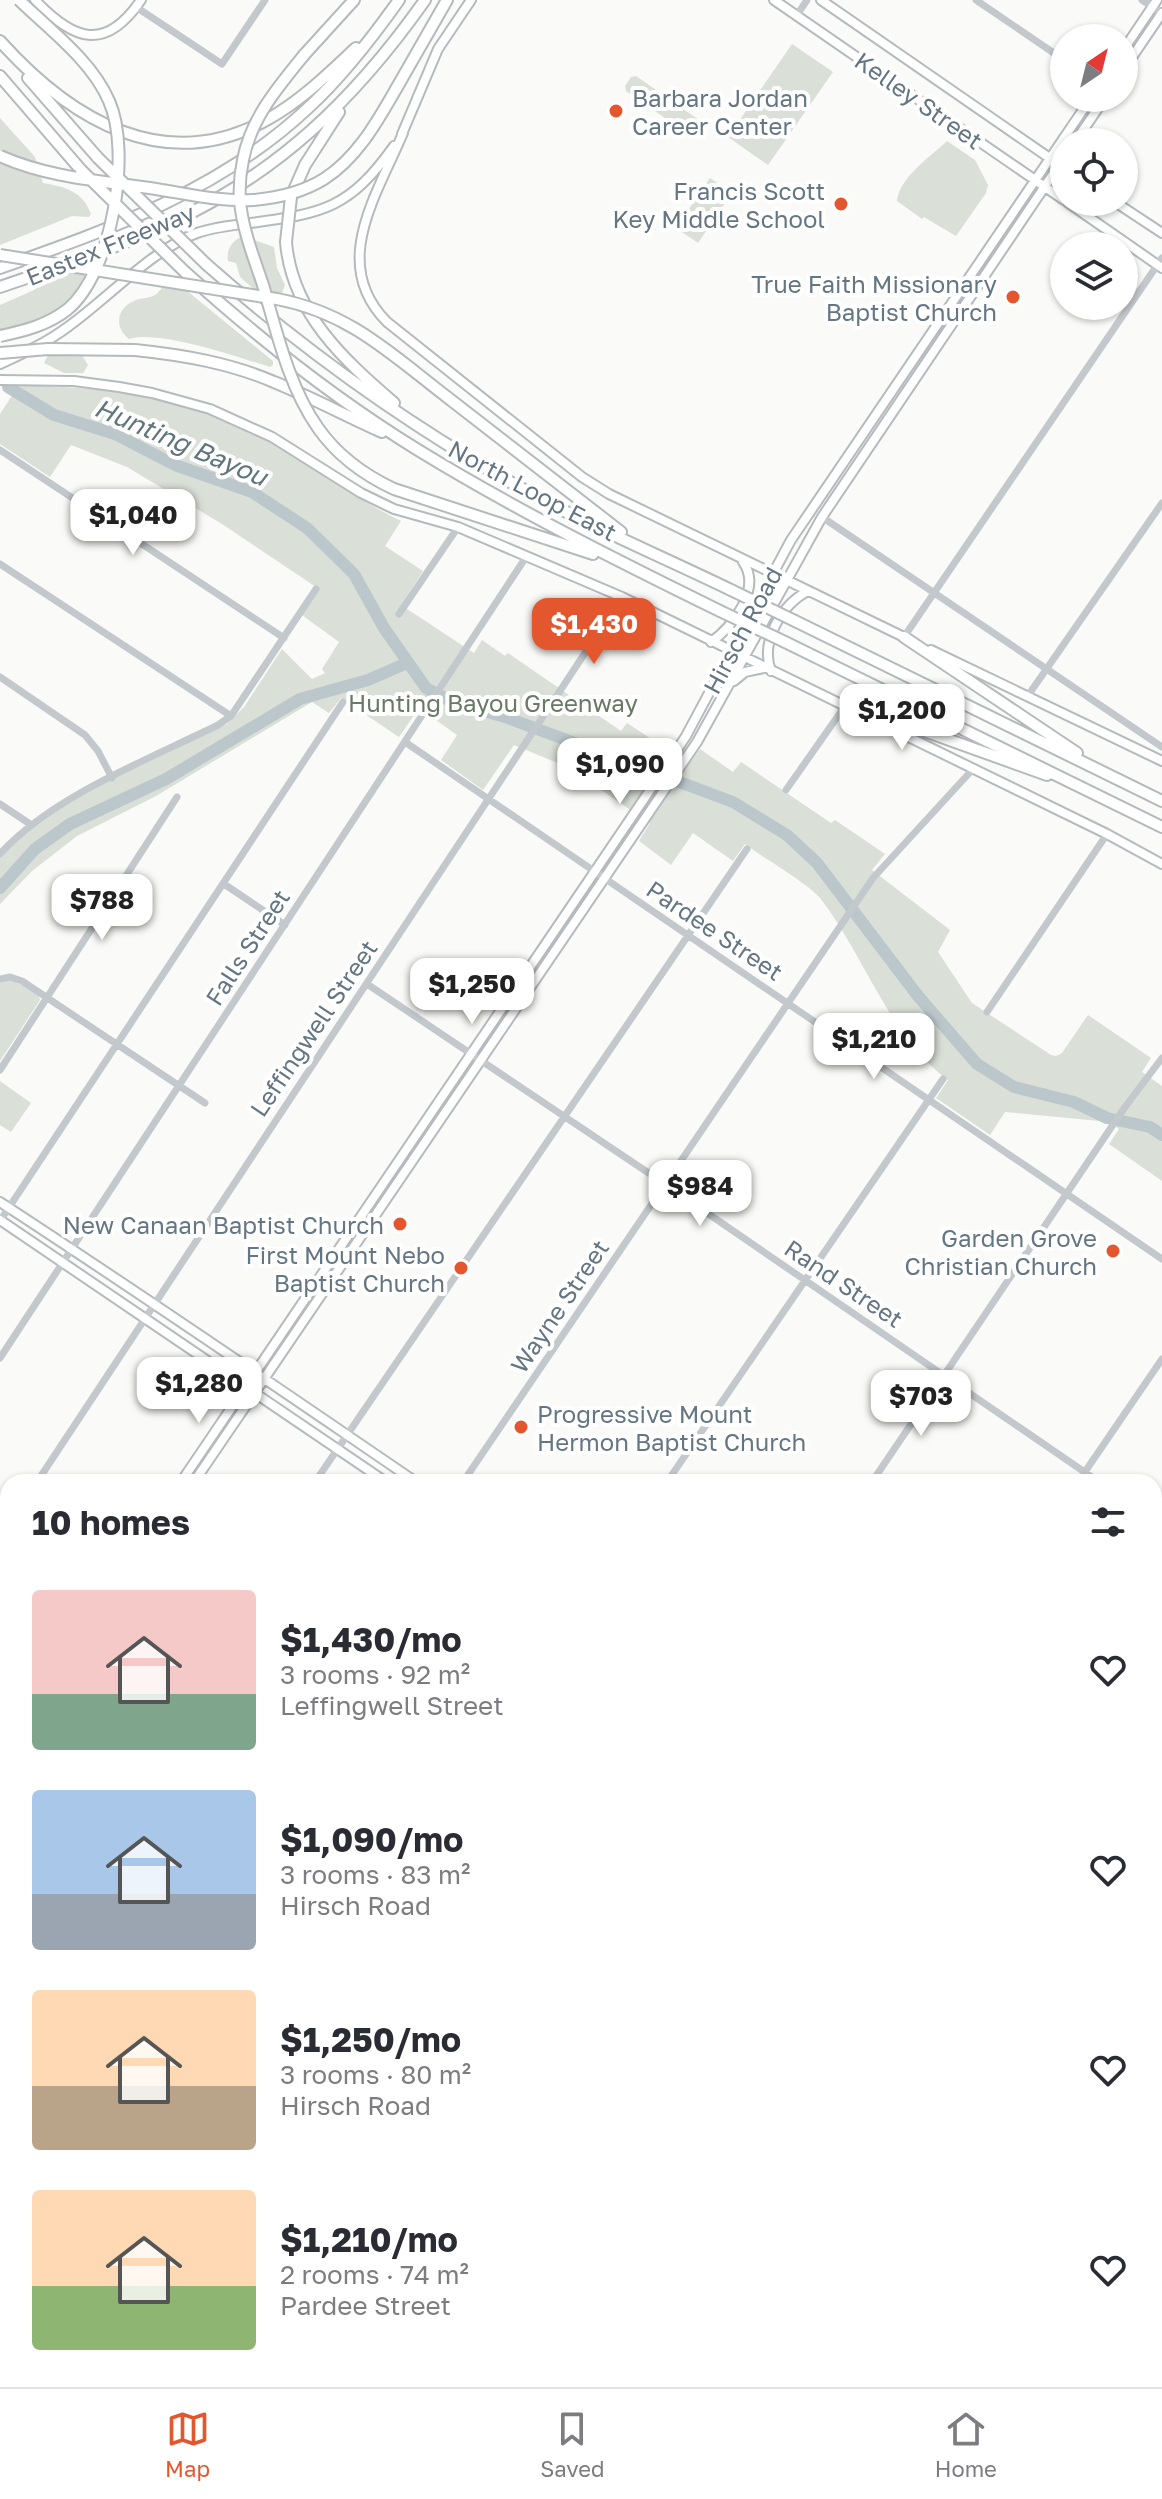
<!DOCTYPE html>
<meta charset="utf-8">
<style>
:root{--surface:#fff;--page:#f7f7f7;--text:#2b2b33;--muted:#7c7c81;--line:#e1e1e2;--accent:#e4572e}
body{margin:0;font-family:"Golos Text",sans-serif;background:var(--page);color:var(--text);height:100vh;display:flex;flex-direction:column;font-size:30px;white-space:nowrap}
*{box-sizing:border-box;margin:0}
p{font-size:26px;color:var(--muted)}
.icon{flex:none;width:44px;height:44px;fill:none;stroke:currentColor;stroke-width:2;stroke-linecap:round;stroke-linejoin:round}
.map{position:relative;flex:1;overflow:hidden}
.sheet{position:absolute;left:0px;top:1474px;width:1162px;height:914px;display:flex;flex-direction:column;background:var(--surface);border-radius:24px 24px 0 0;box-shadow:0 2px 6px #0004}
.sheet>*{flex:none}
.needle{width:52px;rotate:35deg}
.fabs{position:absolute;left:1050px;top:24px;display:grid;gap:16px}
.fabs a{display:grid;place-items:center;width:88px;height:88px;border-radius:50%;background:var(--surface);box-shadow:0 2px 6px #0004;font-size:40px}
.price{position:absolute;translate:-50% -68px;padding:0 18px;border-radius:16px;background:#fff;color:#222;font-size:26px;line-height:52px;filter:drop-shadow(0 2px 4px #0008)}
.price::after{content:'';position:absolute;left:50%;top:48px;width:24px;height:18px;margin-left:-12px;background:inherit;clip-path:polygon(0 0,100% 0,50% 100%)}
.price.selected{background:var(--accent);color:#fff}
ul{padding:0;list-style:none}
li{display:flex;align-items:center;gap:24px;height:200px;padding:0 32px}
li span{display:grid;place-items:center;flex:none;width:224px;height:160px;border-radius:8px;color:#555}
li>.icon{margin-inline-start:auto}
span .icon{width:96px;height:96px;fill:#fffc;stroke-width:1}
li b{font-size:34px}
h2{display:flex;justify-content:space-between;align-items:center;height:96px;padding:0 32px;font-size:34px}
.tab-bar{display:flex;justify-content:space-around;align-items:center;height:112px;border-top:2px solid var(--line);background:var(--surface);font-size:22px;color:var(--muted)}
.tab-bar a{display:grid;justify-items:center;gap:4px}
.tab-bar .selected{color:var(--accent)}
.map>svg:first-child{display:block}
.green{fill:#dadfd7}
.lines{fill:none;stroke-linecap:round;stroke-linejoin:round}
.river{stroke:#bbc7cb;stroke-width:12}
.major-casing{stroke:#b5babe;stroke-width:12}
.highway-casing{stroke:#b4b9bd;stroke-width:14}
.minor{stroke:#c3c8cc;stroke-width:7}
.major{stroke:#fff;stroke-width:8}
.highway{stroke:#fff;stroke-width:10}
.highway-bridge-casing{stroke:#b4b9bd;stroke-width:14;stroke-linecap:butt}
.highway-bridge{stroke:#fff;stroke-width:10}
.poi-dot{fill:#e4572e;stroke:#fff;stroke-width:3}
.labels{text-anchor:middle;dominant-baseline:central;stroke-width:8;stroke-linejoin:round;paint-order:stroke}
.poi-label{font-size:24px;fill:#657683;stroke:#fff;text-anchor:end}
.street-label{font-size:24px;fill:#657683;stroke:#fff}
.park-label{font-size:24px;fill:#687a64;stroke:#fff}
.water-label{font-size:26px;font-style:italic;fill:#60757c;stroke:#fff}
</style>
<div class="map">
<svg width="1162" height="2387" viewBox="0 0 1162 2387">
<rect width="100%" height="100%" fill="#fafaf8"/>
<path class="green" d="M792,44L833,72L768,165L728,137Z
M636,76L702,122L703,126L698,134L691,136L626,91L625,86L631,77Z
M0,118L35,157L43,183C65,187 83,191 91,214L89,217L72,216L0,245Z
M947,141L975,160L988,185L986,193L956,236L924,217L922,219L897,201C899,178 931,156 947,141Z
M710,178L732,193L698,243L676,228Z
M243,236L274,247L277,268L285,285L281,296L261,295L240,277L236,263L228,261C226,250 232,240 243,236Z
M93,264C70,311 49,318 0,331V305L34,290L40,283Z
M164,285L186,290L273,361V365L270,367C239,357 157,329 129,339C113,327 117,307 136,300C142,298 150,298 155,295C158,293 162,288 164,285Z
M80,352L88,365L83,373H64L44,363L49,353Z
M19,385C93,387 168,394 236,425C294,451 344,493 401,521L385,546L423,571L401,605L474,653L482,640L505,656L508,653L621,731L627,723L689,764L700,749L733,772L741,762L831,823L835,820L885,854L872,870L950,930L938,952L972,1003L1051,1055L1056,1056L1062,1053L1088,1015L1151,1058L1142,1072L1162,1086V1181L1109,1144L1119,1129L1110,1122L1005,1112L990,1135L936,1098L948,1080C891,1039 863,953 820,898C809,884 762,857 745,844L733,861L693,833L671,865L639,841L650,823L567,767L514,745L483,790L441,760L457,735L419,708L399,737L341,698L329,713L312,702L156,796L77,836L32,871L0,904V857C56,794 152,760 227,724L244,707L282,649L312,679L325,673L322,669L339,642L302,615L319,589L222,524L127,467L71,445L50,477L0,444V414Z
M11,980L38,993L40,1000L0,1061V982Z
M0,1081L31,1103L11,1132L0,1125Z"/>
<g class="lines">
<path class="river" d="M8,387L54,415L115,434L175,465L252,492L307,528L354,574L384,628L426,688L452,702L505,717L733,802L787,835L817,863L918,996L977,1064L1014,1087L1074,1102L1107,1118L1150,1127L1162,1135
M0,888L35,849L70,824L166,779L300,699L368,680L407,663"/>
<g class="major-casing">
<path id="major" d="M35,0C73,40 105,53 141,0
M774,0L1064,200
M821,0L1064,168
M1124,49L1157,0
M1124,69L1162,13
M403,133C377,195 329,264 387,322L582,477L609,494L908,639
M402,134L438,49L471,0
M1075,142L1105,98
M1067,202L1162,268
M1115,202L1162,233
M0,364C24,353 48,342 69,326C108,298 153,249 197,233C214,227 233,225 251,223C324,213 349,209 394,146
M0,380L74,381L119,387L152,393L210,409L272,437L361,493L394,509L458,527L622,597L1107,834L1162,864
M711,642C733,627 762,588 743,562
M931,650L1162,761
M771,671C760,642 781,605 808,591
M734,681L745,672L764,668
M0,1202C140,1293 278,1388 416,1482
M0,1220L386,1482
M181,1482L669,762L686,736L791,540L1091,98
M194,1482L697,742L822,517L1064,158
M0,1819L8,1807
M0,1837L8,1826
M1154,1968L1162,1957
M1154,1995L1162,1985
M1154,2001L1162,2007
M0,2097L8,2103
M0,2110L8,2116
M411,2380L417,2387
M426,2380L434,2387
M878,2387L885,2380"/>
</g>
<g class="highway-casing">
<path id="highway" d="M0,41C71,120 166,178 270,118C302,100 329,73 356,48
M304,55L354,0
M0,76L81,170
M28,78L98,158
M396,89L447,0
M291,197L305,165L339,112
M286,242C292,313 344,360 394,403
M206,264C308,354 419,433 539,498C601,531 667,559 731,590
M0,268C111,229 221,190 308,108C343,76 372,38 399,0
M185,272C258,338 335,399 418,450C516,510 618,561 720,611
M0,287C55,268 112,250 166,225C278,174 355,99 425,0
M135,350C183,355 230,363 274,382C311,397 346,416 382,432
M447,397L621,532
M394,489L593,554
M795,621L1162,801
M904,637L1077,753
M785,642L1162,827
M845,706H855L1047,775"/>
</g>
<path class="minor" d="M976,0L1064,60
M1142,0L1157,10
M136,7L222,64L265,0
M797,15L807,0
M0,450L284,638
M822,517L1162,747
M0,564L231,716
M399,614L458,527
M904,637L1162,258
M0,677L85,735L98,751L112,778
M1027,697L1162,503
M405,742L1162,1259
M786,790L845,706
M0,804L30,824
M0,854C51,797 149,759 218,725L231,716L316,589
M224,884L285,925
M0,979L10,977L22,981L205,1103
M367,984L662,1182L1099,1482
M987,1012L1107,834
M0,1070L177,797
M0,1221L343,702
M0,1358L526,557
M67,1479L72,1482
M37,1482L622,597
M315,1482L747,849
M463,1482L873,878L973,769
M667,1482L943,1079
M872,1482L1125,1107L1162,1058
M1078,1482L1162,1359
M1154,1519L1162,1525
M0,1539L8,1526
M0,1662L8,1666
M1154,1671L1162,1659
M0,1771L8,1776
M0,1881L8,1886
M0,1983L8,1972
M0,2158L8,2146
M0,2209L8,2214
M1154,2221L1162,2227
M0,2300L8,2288
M0,2350L8,2356
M42,2380L52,2387
M200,2380L210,2387
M1062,2380L1072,2387
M274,2387L279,2380
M463,2387L468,2380
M666,2387L671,2380"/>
<use href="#major" class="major"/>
<use href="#highway" class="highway"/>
<g class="highway-bridge-casing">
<path id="highway-bridge" d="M304,55C278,87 251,118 243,160C240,174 239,188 240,202C243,231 254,258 263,285C277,333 289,387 318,428C337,455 364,475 394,489
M0,156C49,178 104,181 156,189C188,194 221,202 253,200C278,198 303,192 324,179C357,158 377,122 396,89
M98,158L206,264
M81,170L185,272
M286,242L291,197
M0,255L277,299C350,313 391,354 447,397
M0,336C24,331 48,325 68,309C112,272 132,152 109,101C92,61 50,30 19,0
M0,353L48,349L135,350
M731,590L795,621
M720,611L785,642"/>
</g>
<use href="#highway-bridge" class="highway-bridge"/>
</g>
<g class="poi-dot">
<circle cx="616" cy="111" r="8"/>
<circle cx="841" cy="204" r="8"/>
<circle cx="1013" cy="297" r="8"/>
<circle cx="400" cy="1224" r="8"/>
<circle cx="1113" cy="1251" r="8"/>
<circle cx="461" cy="1268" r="8"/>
<circle cx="521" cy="1427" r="8"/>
</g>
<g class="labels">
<g class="poi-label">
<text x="632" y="97" text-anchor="start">Barbara Jordan<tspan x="632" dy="28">Career Center</tspan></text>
<text x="825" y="190">Francis Scott<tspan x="825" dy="28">Key Middle School</tspan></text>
<text x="997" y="283">True Faith Missionary<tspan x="997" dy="28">Baptist Church</tspan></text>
<text x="384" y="1224">New Canaan Baptist Church</text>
<text x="1097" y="1237">Garden Grove<tspan x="1097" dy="28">Christian Church</tspan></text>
<text x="445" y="1254">First Mount Nebo<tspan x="445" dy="28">Baptist Church</tspan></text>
<text x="537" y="1413" text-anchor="start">Progressive Mount<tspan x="537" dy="28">Hermon Baptist Church</tspan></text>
</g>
<g class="street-label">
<text transform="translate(919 100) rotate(35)">Kelley Street</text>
<text transform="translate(110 244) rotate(-22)">Eastex Freeway</text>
<text transform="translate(533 490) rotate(28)">North Loop East</text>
<text transform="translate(742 630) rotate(-62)">Hirsch Road</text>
<text transform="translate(715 930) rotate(34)">Pardee Street</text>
<text transform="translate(247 947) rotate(-57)">Falls Street</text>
<text transform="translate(313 1028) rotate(-56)">Leffingwell Street</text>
<text transform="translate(844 1283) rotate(34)">Rand Street</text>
<text transform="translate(559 1306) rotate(-56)">Wayne Street</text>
</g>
<g class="park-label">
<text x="493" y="702">Hunting Bayou Greenway</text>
</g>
<g class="water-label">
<text transform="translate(181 442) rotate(23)">Hunting Bayou</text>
</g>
</g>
</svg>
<div class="fabs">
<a><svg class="needle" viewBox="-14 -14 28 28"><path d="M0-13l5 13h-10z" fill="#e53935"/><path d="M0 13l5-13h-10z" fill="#7c7c81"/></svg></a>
<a><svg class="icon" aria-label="locate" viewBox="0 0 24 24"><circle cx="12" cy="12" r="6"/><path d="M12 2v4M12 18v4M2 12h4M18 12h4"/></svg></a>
<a><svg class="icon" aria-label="layers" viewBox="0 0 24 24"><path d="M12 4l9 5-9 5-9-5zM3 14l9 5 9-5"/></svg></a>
</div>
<b class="price" style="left:133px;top:557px">$1,040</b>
<b class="price selected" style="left:594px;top:666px">$1,430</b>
<b class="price" style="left:902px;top:752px">$1,200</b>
<b class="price" style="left:620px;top:806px">$1,090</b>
<b class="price" style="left:102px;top:942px">$788</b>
<b class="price" style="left:472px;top:1026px">$1,250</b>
<b class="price" style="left:874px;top:1081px">$1,210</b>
<b class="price" style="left:700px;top:1228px">$984</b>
<b class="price" style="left:199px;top:1425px">$1,280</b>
<b class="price" style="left:921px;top:1438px">$703</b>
<section class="sheet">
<h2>10 homes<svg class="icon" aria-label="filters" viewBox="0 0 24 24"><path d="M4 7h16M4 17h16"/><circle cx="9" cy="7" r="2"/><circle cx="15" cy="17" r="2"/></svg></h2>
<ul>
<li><span style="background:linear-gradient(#f6c9c9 65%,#7fa58c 0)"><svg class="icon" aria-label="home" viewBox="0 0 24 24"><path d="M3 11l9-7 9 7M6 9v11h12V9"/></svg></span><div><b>$1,430/mo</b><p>3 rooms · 92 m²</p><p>Leffingwell Street</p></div><svg class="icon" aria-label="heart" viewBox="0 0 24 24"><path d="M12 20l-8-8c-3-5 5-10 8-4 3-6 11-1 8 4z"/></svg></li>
<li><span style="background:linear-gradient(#a9c7e8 65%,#9aa5b1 0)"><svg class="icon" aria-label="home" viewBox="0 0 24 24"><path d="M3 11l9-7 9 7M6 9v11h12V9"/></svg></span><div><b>$1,090/mo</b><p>3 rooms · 83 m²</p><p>Hirsch Road</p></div><svg class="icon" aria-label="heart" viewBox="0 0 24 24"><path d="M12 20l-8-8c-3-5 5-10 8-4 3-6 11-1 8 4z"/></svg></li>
<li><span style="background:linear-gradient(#ffd9b3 60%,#b9a48a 0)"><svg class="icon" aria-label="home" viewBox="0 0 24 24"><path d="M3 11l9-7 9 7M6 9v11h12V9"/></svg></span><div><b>$1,250/mo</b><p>3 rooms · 80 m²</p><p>Hirsch Road</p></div><svg class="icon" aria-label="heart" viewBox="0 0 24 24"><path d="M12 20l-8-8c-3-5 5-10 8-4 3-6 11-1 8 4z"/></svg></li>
<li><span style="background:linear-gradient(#ffd9b3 60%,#8fb573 0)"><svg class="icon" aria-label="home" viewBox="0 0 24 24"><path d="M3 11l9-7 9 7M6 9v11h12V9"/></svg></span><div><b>$1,210/mo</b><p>2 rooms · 74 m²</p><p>Pardee Street</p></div><svg class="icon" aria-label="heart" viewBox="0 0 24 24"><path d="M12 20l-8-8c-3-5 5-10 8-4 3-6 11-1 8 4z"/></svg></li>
</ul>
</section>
</div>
<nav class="tab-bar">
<a class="selected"><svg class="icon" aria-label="map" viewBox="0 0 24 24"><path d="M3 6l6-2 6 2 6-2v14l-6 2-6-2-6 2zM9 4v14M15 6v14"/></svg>Map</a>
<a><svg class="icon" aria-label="saved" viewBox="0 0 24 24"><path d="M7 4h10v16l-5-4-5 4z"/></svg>Saved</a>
<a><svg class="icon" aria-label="home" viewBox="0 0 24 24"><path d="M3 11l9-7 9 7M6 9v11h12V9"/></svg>Home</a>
</nav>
